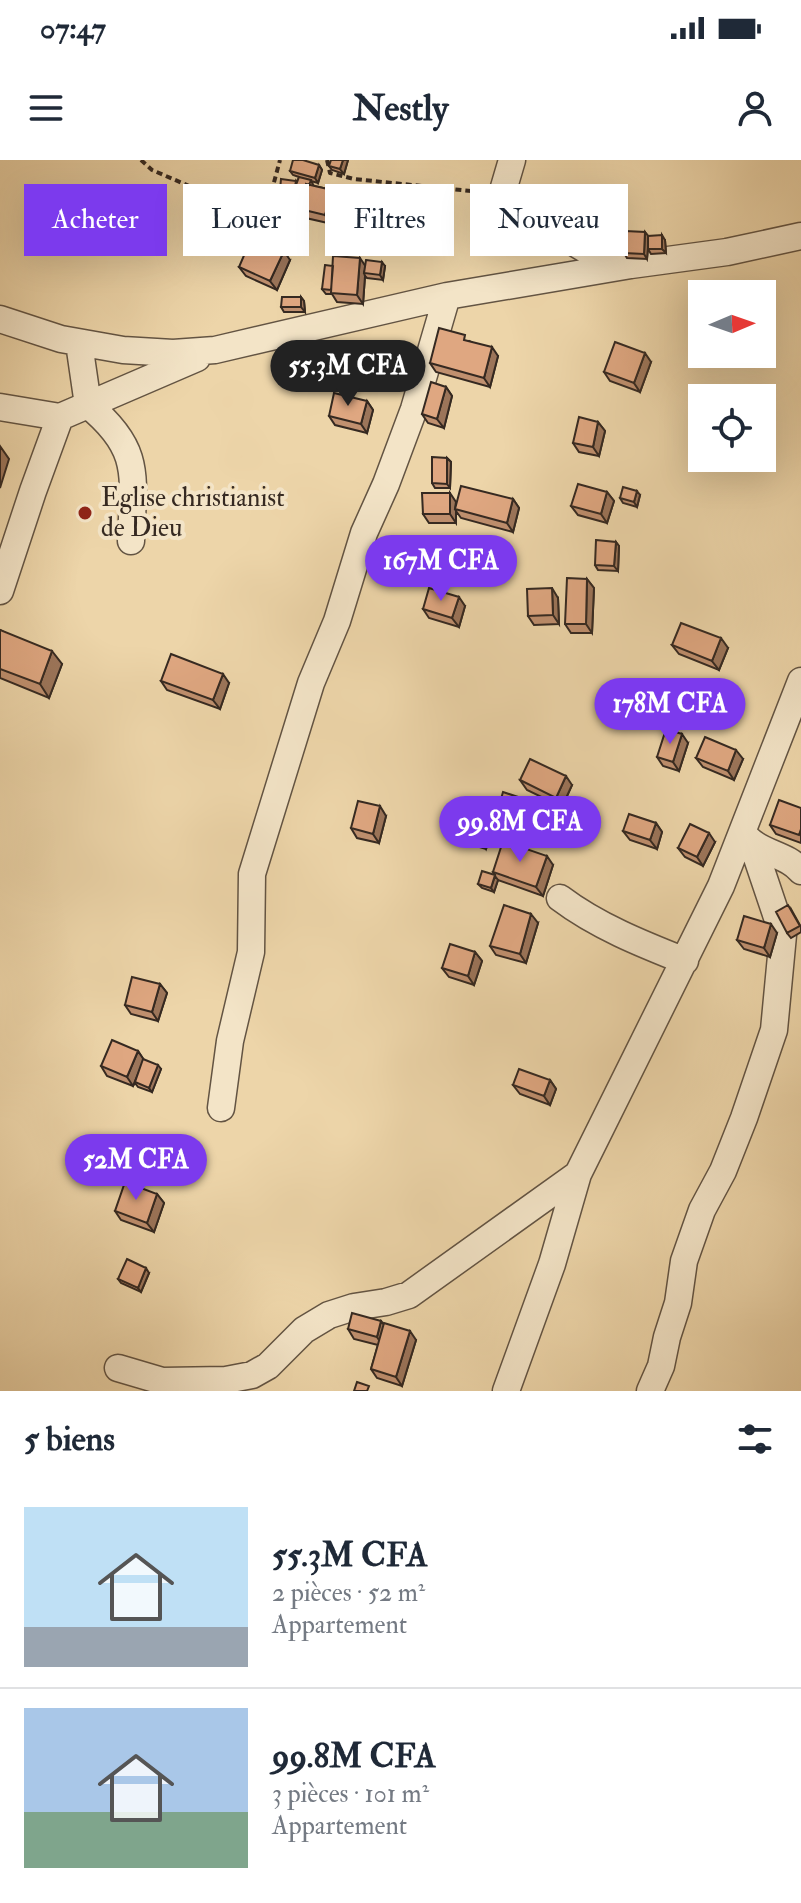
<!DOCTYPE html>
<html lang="fr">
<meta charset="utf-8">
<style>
:root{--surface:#fff;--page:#f2f2f3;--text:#1f2937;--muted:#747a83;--line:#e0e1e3;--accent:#7c3aed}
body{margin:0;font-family:"IM FELL Double Pica",serif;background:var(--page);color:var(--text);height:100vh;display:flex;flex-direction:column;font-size:30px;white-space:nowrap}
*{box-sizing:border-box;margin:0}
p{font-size:26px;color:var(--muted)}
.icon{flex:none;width:44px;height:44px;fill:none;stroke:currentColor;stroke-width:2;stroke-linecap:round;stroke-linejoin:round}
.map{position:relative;height:1231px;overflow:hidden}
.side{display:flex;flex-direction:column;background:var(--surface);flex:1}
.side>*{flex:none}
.top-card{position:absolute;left:24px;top:24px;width:754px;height:72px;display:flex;gap:16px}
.needle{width:52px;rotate:88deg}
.tools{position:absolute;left:688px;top:120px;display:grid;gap:16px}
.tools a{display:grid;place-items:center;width:88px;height:88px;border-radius:0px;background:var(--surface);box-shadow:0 8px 32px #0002;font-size:40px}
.price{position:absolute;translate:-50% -68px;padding:0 18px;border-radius:28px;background:var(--accent);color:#fff;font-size:26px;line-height:52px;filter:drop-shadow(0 2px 4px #0008)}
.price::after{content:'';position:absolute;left:50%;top:48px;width:24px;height:18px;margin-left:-12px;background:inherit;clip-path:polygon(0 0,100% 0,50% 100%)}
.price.current{background:#222;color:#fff}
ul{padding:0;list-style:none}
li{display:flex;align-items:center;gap:24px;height:200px;padding:0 24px}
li+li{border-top:2px solid var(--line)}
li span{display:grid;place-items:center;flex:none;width:224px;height:160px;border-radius:0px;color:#555}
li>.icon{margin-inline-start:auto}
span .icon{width:96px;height:96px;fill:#fffc;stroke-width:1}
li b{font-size:34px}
h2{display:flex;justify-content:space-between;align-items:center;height:96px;padding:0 24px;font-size:34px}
.tag{padding:0 28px;border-radius:0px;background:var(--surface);box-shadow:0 8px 32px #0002;font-size:28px;line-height:72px}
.tag.current{background:var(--accent);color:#fff}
.status{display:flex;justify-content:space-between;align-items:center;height:56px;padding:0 40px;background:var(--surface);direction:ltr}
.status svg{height:22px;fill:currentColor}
header{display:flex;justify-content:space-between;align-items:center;height:104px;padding:0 24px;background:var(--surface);font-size:36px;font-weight:800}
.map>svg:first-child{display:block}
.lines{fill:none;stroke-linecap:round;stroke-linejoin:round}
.minor-casing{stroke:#635443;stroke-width:29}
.path{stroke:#352921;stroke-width:4;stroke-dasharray:6 4;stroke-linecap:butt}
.minor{stroke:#f3e4c7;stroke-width:26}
.wall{fill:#c0906f;stroke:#352921;stroke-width:2}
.shaded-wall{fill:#9c755a;stroke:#352921;stroke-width:2}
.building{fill:#dfa781;stroke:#352921;stroke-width:2}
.poi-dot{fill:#8f2418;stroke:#f3e4c7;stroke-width:3}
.labels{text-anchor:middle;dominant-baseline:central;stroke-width:8;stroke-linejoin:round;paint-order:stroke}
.poi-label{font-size:26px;fill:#352921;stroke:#f3e4c7;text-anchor:start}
</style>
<div class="status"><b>07:47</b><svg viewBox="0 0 49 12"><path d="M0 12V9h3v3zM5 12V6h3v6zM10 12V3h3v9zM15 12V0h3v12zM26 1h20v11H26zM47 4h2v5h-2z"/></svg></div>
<header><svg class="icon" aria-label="menu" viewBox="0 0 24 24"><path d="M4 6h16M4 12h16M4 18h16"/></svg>Nestly<svg class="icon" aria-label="person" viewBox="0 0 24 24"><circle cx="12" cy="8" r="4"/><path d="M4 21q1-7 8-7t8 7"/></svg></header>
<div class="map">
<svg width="801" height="1231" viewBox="0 0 801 1231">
<rect width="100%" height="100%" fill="#edd5a9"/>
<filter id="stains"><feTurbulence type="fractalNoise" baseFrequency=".0025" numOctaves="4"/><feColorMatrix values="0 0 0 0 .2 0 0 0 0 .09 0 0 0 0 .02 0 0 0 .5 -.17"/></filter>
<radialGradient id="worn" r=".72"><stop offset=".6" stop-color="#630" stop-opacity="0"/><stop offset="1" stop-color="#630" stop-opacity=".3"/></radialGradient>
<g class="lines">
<g class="minor-casing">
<path id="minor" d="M512,0L502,34L539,56L570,80L593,94L624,103
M0,159L61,179L123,190L173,193L215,190L447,136L631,105L727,92L801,76
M79,183L88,245C143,290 133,317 131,381
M0,247L60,257
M0,431L33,331L60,257L197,198
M747,678C762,694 787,694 801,711
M560,738C597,766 642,784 685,801
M221,948L230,881L251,792L252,714L311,523L337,461L364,373L386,324L414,249L447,136
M118,1208L162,1221L226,1220L252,1215L268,1206L304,1170L329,1155L354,1147L386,1142L409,1135L578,1014
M506,1231L552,1104L578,1014L721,726L801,521
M650,1231L661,1206L667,1177L678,1143L684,1101L702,1050L723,1011L744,958L774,870L783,775L752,683"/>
</g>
<path class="path" d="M141,0L152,10L203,32L240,41L261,37L273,26L280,0
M327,0L330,13L354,19L480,32"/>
<use href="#minor" class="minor"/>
</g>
<path class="wall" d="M331,0H348L344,14L332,10L329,6Z
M319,5L322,10L318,23L311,21L314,26L332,30L338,39L335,52L357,61L354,71L335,66L332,63V64L306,58L300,49L304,32L299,29L297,37L283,35L280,30L296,21L297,23L299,17L293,15L290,11Z
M645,72L648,76L665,80L666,93L651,94L648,89V86L647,99L627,98L624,93Z
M609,76L612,80L611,92L596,91L593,86Z
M290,100L277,130L246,116L239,107Z
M365,105L385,106L383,120L367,118L365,116L363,144L337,142L332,134H326L322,129Z
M301,137L304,141L305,152H284L281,147Z
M469,181L498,196L490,227L436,212L430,203Z
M651,202L640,232L610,221L604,212Z
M446,227L452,236L444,268L428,263L422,254Z
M367,241L373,250L367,273L335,265L329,256Z
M598,262L605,271L599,296L579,292L573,283Z
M447,298L451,302L450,328H435L432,323Z
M607,332L614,341L607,363L578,355L571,346Z
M640,335L637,347L623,343L620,338Z
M513,339L519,348L513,372L461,358L456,351V363H429L423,354L456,342Z
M616,382L619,386L618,411L598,410L595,405Z
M587,419L594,428L592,473H571L565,464Z
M558,438L559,464L534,465L528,456Z
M465,446L459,467L429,458L423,449Z
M0,470L62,504L49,538L0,518Z
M672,485L728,488L719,510L679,494Z
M161,521L229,523L220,549L167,530Z
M688,583L679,611L663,606L657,597Z
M696,598L743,599L734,620L703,607Z
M520,620L572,625L562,647L527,630Z
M548,647L554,656L553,662L559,664L565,673L562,684L502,665L496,656Z
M801,648V683L776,674L770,665Z
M386,656L379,683L357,678L351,668Z
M656,663L662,672L657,689L630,680L623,671Z
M453,675L490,676L486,689L456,680Z
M715,682L703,706L685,697L678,688Z
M553,705L543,736L498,720L494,732L482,728L478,724L495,715L493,712Z
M791,749L801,767V772L791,778L787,773Z
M538,763L526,803L496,795L490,786Z
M777,773L770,797L744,789L737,780Z
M475,792L482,801L474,825L449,817L442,808Z
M160,824L167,833L158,861L131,854L125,845Z
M138,891L144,900L161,909L152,932L138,927L135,923L133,926L107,916L101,906Z
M550,920L556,929L550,945L520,934L513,925Z
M157,1034L164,1043L154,1072L121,1060L115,1051Z
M149,1113L141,1132L121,1123L118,1119Z
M381,1161L384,1165L416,1180L402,1226L377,1218L371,1209L378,1185L354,1179L348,1169Z"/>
<path class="shaded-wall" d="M343,0H348L344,14L340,9Z
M319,5L322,10L318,23L315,18Z
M296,21L299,26L296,25L299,29L297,37L294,32Z
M332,30L338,39L332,64L325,55Z
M353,57L357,61L354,71L351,67Z
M645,72L649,77L647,99L644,94Z
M662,75L665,80L666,93L662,89Z
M609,76L612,80L611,92L608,87Z
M284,91L290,100L277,130L270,121Z
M360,98L366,107L364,113L365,116L363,144L357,135Z
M382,102L385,106L383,120L380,115Z
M301,137L304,141L305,152L301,147Z
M492,187L498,196L490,227L484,218Z
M645,193L651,202L640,232L634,223Z
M446,227L452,236L444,268L437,259Z
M367,241L373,250L367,273L361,264Z
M598,262L605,271L599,296L593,287Z
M0,286L9,299L0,328Z
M447,298L451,302L450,328L447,324Z
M637,331L640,335L637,347L634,342Z
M607,332L614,341L607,363L601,354Z
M450,333L456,342L455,349L456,351V363L450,354Z
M513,339L519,348L513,372L507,363Z
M616,382L619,386L618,411L614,406Z
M587,419L594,428L592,473L586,464Z
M552,428L558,438L559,464L553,455Z
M459,437L465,446L459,467L452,458Z
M721,478L728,488L719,510L712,501Z
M52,491L62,504L49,538L40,524Z
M223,514L229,523L220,549L213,540Z
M682,574L688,583L679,611L673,602Z
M736,590L743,599L734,620L728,611Z
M566,616L572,625L562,647L556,638Z
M380,646L386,656L379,683L373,674Z
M548,647L554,656L551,668L544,659Z
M656,663L662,672L657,689L650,680Z
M559,664L565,673L562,684L555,675Z
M486,672L490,676L486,689L483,684Z
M709,673L715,682L703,706L697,697Z
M547,696L553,705L543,736L536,727Z
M495,716L498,720L494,732L491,728Z
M531,754L538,763L526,803L520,794Z
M771,764L777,773L770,797L764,788Z
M475,792L482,801L474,825L468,816Z
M160,824L167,833L158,861L152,852Z
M138,891L144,900L133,926L127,917Z
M158,905L161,909L152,932L149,928Z
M550,920L556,929L550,945L544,936Z
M157,1034L164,1043L154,1072L147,1063Z
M146,1108L149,1113L141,1132L138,1128Z
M381,1161L388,1170L383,1186L377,1177Z
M410,1171L416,1180L402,1226L396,1217Z"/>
<path class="building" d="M293,0H303L319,5L315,18L290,11Z
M331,0H343L340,9L329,6Z
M299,17L311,20L309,25L306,24L305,28L296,25Z
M281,19L296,21L294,32L280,30Z
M306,24L332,30L325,55L300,49Z
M334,52L353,57L351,67L331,61Z
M625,71L645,72L644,94L624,93Z
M593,75L609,76L608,87L593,86Z
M662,75V89H648V76Z
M252,77L284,91L270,121L239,107Z
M333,96L360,98L357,135L331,133Z
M366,100L382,102L380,115L364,113Z
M325,105L333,106L331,130L322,129Z
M282,137H301V147H281Z
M439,168L465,175L464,180L492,187L484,218L430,203Z
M615,182L645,193L634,223L604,212Z
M431,222L446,227L437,259L422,254Z
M334,233L367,241L361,264L329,256Z
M579,257L598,262L593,287L573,283Z
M432,297L447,298V324L432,323Z
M578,324L607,332L601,354L571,346Z
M461,326L513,339L507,363L455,349Z
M623,327L637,331L634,342L620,338Z
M422,333H450V354H423Z
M596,380L616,382L614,406L595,405Z
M567,418L587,419L586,464H565Z
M429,428L459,437L452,458L423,449Z
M552,428L553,455L528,456L527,429Z
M681,463L721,478L712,501L672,485Z
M0,470L52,491L40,524L0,509Z
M171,494L223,514L213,540L161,521Z
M666,569L682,574L673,602L657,597Z
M705,577L736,590L728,611L696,598Z
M530,599L566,616L556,638L520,620Z
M503,632L548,647L544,659L559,664L555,675L496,656Z
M779,640L801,648V669L799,675L770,665Z
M358,641L380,646L373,674L351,668Z
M629,654L656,663L650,680L623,671Z
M457,663L486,672L483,684L453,675Z
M690,664L709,673L697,697L678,688Z
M503,681L547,696L536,727L493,712Z
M482,711L495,715L491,728L478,724Z
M504,745L531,754L520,794L490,786Z
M788,745L800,766L787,773L776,752Z
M744,756L771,764L764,788L737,780Z
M450,784L475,792L468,816L442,808Z
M132,817L160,824L152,852L125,845Z
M112,880L138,891L127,917L101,906Z
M143,899L158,905L149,928L135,922Z
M519,909L550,920L544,936L513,925Z
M125,1022L157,1034L147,1063L115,1051Z
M127,1099L146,1108L138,1128L118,1119Z
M352,1153L381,1161L377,1177L348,1169Z
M384,1163L410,1171L396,1217L371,1209Z
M357,1222L369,1226L367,1231H354Z"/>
<circle class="poi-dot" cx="85" cy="353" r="8"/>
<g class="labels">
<g class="poi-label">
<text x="101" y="338">Eglise christianist<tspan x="101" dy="30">de Dieu</tspan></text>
</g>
</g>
<rect width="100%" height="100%" filter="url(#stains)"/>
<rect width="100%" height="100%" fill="url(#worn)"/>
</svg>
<div class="tools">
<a><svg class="needle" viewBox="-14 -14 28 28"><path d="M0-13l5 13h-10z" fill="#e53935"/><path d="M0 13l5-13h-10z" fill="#747a83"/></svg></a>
<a><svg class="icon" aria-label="locate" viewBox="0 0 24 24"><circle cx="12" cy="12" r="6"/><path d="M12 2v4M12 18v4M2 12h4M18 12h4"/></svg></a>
</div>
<b class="price current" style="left:348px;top:248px">55.3M CFA</b>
<b class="price" style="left:441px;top:443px">167M CFA</b>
<b class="price" style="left:670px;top:586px">178M CFA</b>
<b class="price" style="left:520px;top:704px">99.8M CFA</b>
<b class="price" style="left:136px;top:1042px">52M CFA</b>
<div class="top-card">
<a class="tag current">Acheter</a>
<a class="tag">Louer</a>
<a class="tag">Filtres</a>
<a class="tag">Nouveau</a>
</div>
</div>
<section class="side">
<h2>5 biens<svg class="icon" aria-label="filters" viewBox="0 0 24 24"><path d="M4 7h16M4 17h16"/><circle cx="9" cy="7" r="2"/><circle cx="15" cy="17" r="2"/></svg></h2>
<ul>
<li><span style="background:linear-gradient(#bfe0f5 75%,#9aa5b1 0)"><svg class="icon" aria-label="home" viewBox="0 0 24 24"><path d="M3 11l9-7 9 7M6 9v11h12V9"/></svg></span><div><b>55.3M CFA</b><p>2 pièces · 52 m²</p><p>Appartement</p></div></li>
<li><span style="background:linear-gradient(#a9c7e8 65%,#7fa58c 0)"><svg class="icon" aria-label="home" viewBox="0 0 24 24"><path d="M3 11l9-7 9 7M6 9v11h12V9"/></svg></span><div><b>99.8M CFA</b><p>3 pièces · 101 m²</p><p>Appartement</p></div></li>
</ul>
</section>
